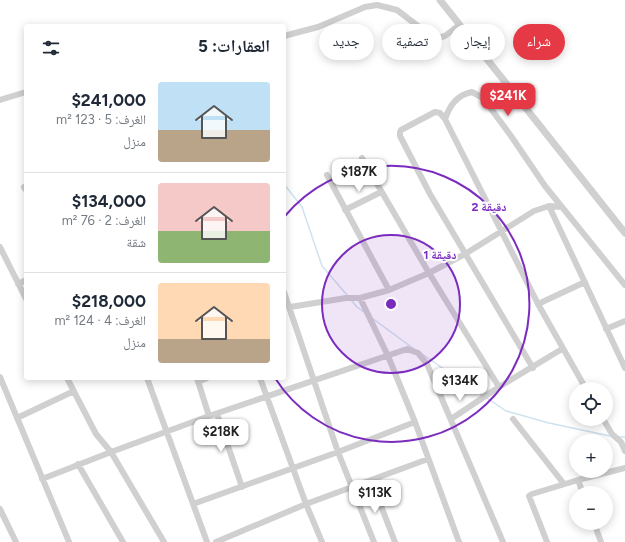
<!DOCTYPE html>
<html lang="ar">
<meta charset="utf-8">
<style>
:root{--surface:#fff;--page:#f2f2f3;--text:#1f2937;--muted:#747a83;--line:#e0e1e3;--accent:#e63946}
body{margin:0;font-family:Figtree,"Noto Naskh Arabic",sans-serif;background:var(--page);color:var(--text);direction:rtl;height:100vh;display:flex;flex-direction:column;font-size:15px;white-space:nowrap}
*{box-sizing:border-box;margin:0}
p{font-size:13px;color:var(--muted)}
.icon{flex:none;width:22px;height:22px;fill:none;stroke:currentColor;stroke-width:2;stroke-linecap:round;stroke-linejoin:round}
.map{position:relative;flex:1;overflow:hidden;direction:ltr}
.side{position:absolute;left:24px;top:24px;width:262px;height:356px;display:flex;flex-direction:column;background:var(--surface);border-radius:4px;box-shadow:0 2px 10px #0003;direction:rtl}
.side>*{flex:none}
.top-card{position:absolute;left:298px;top:24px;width:267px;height:36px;direction:rtl;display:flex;gap:8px}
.buttons{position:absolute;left:569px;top:382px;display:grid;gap:8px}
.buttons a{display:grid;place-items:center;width:44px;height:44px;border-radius:50%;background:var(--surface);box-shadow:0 2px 10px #0003;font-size:20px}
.price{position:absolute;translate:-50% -34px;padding:0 9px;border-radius:8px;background:#fff;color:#222;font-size:13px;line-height:26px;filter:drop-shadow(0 1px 2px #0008)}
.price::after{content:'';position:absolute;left:50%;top:24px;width:12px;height:9px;margin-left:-6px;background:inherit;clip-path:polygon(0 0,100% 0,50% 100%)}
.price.on{background:var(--accent);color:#fff}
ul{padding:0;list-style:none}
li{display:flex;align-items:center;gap:12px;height:100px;padding:0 16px}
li+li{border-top:1px solid var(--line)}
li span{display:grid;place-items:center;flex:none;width:112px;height:80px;border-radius:4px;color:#555}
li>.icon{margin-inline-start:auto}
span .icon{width:48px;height:48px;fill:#fffc;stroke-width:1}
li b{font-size:17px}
h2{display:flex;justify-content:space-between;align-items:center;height:48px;padding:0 16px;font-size:17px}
.pill{padding:0 14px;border-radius:18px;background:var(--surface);box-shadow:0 2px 10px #0003;font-size:14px;line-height:36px}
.pill.on{background:var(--accent);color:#fff}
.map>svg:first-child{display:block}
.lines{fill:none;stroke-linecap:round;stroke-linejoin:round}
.stream{stroke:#cfe2ee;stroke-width:1.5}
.minor{stroke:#d0d0d0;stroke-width:6}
.tertiary{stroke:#d0d0d0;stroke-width:7}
.ring{fill:none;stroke:#7b2cbf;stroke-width:2}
.centre{fill:#7b2cbf;stroke:#fff;stroke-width:2}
.ring-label{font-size:12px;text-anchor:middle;font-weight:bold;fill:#7b2cbf;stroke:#fff;stroke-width:4;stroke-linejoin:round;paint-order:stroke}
</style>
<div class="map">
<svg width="625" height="542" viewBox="0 0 625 542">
<rect width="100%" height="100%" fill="#fff"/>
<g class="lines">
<path class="stream" d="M284,184L302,207L322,266L347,295
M351,300L357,307L364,312
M372,318L414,349
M422,354L482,395
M487,398L506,411L549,423L610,436
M618,437H625"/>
<path class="minor" d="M284,36L318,27L365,7L377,5L397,10L431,36L438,38L445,36L459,25
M0,100L26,92
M445,119C450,105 457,95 472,92L483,98L511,136L545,186L625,285
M362,158L429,273L499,387
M327,175L389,290
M24,187L26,190
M549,206L625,368
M345,210L381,192
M0,247L26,299
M18,284L26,280
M284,292L338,452L374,542
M360,298L388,356L415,422L459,542
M538,304L585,282
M290,307L346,298H360L389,290L429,273L465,254L534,211L549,206L562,207
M606,329L625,321
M533,368L430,194L400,136V132L401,130L435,112L440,113L445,119L538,304L586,389
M0,377L69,542
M67,378L96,434L111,452L164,542
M147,378L207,542
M197,378L209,416
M260,378L306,504L322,542
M198,382L207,378
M217,414L242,487
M17,418L74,391
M451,419L499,387L562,349
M513,419L564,484
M603,419L612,434L621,442L625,451
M78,464L123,542
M42,479L111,452L209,416L407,349L418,353L427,364L503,542
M371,480L395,542
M578,480L583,493
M193,504L338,452L415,422
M0,509L16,542
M594,523L601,542
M216,542L306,504L428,459
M547,542L529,496L532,494L578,480L625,468"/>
<path class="tertiary" d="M440,0L625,233"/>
</g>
<circle cx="391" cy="304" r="69" fill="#7b2cbf" fill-opacity=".12"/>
<g class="ring">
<circle cx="391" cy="304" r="69"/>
<path d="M285 216A138 138 0 1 1 275 378"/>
</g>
<circle cx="391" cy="304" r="6" class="centre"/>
<g class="ring-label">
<text x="489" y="211">2 دقيقة</text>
<text x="440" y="259">1 دقيقة</text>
</g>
</svg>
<div class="buttons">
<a><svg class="icon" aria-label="locate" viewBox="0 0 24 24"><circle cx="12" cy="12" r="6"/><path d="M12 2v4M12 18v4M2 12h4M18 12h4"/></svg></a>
<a>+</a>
<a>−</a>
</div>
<b class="price on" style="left:508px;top:117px">$241K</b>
<b class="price" style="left:359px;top:193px">$187K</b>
<b class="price" style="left:460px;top:402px">$134K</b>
<b class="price" style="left:221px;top:453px">$218K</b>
<b class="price" style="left:375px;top:514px">$113K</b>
<div class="top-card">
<a class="pill on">شراء</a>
<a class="pill">إيجار</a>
<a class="pill">تصفية</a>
<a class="pill">جديد</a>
</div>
<section class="side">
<h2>العقارات: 5<svg class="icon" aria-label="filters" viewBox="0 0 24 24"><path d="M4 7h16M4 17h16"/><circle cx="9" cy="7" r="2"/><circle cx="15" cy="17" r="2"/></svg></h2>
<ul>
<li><span style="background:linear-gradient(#bfe0f5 60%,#b9a48a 0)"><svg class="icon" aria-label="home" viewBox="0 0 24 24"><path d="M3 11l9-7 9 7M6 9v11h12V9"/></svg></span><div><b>$241,000</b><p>الغرف: 5 · 123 m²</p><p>منزل</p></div></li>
<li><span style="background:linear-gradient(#f6c9c9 60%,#8fb573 0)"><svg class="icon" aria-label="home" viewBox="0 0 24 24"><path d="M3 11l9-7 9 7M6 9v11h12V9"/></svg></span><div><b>$134,000</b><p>الغرف: 2 · 76 m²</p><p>شقة</p></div></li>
<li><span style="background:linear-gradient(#ffd9b3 70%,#b9a48a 0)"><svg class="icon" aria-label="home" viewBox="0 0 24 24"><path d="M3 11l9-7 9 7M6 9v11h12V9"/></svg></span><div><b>$218,000</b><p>الغرف: 4 · 124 m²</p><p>منزل</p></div></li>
</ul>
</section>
</div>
